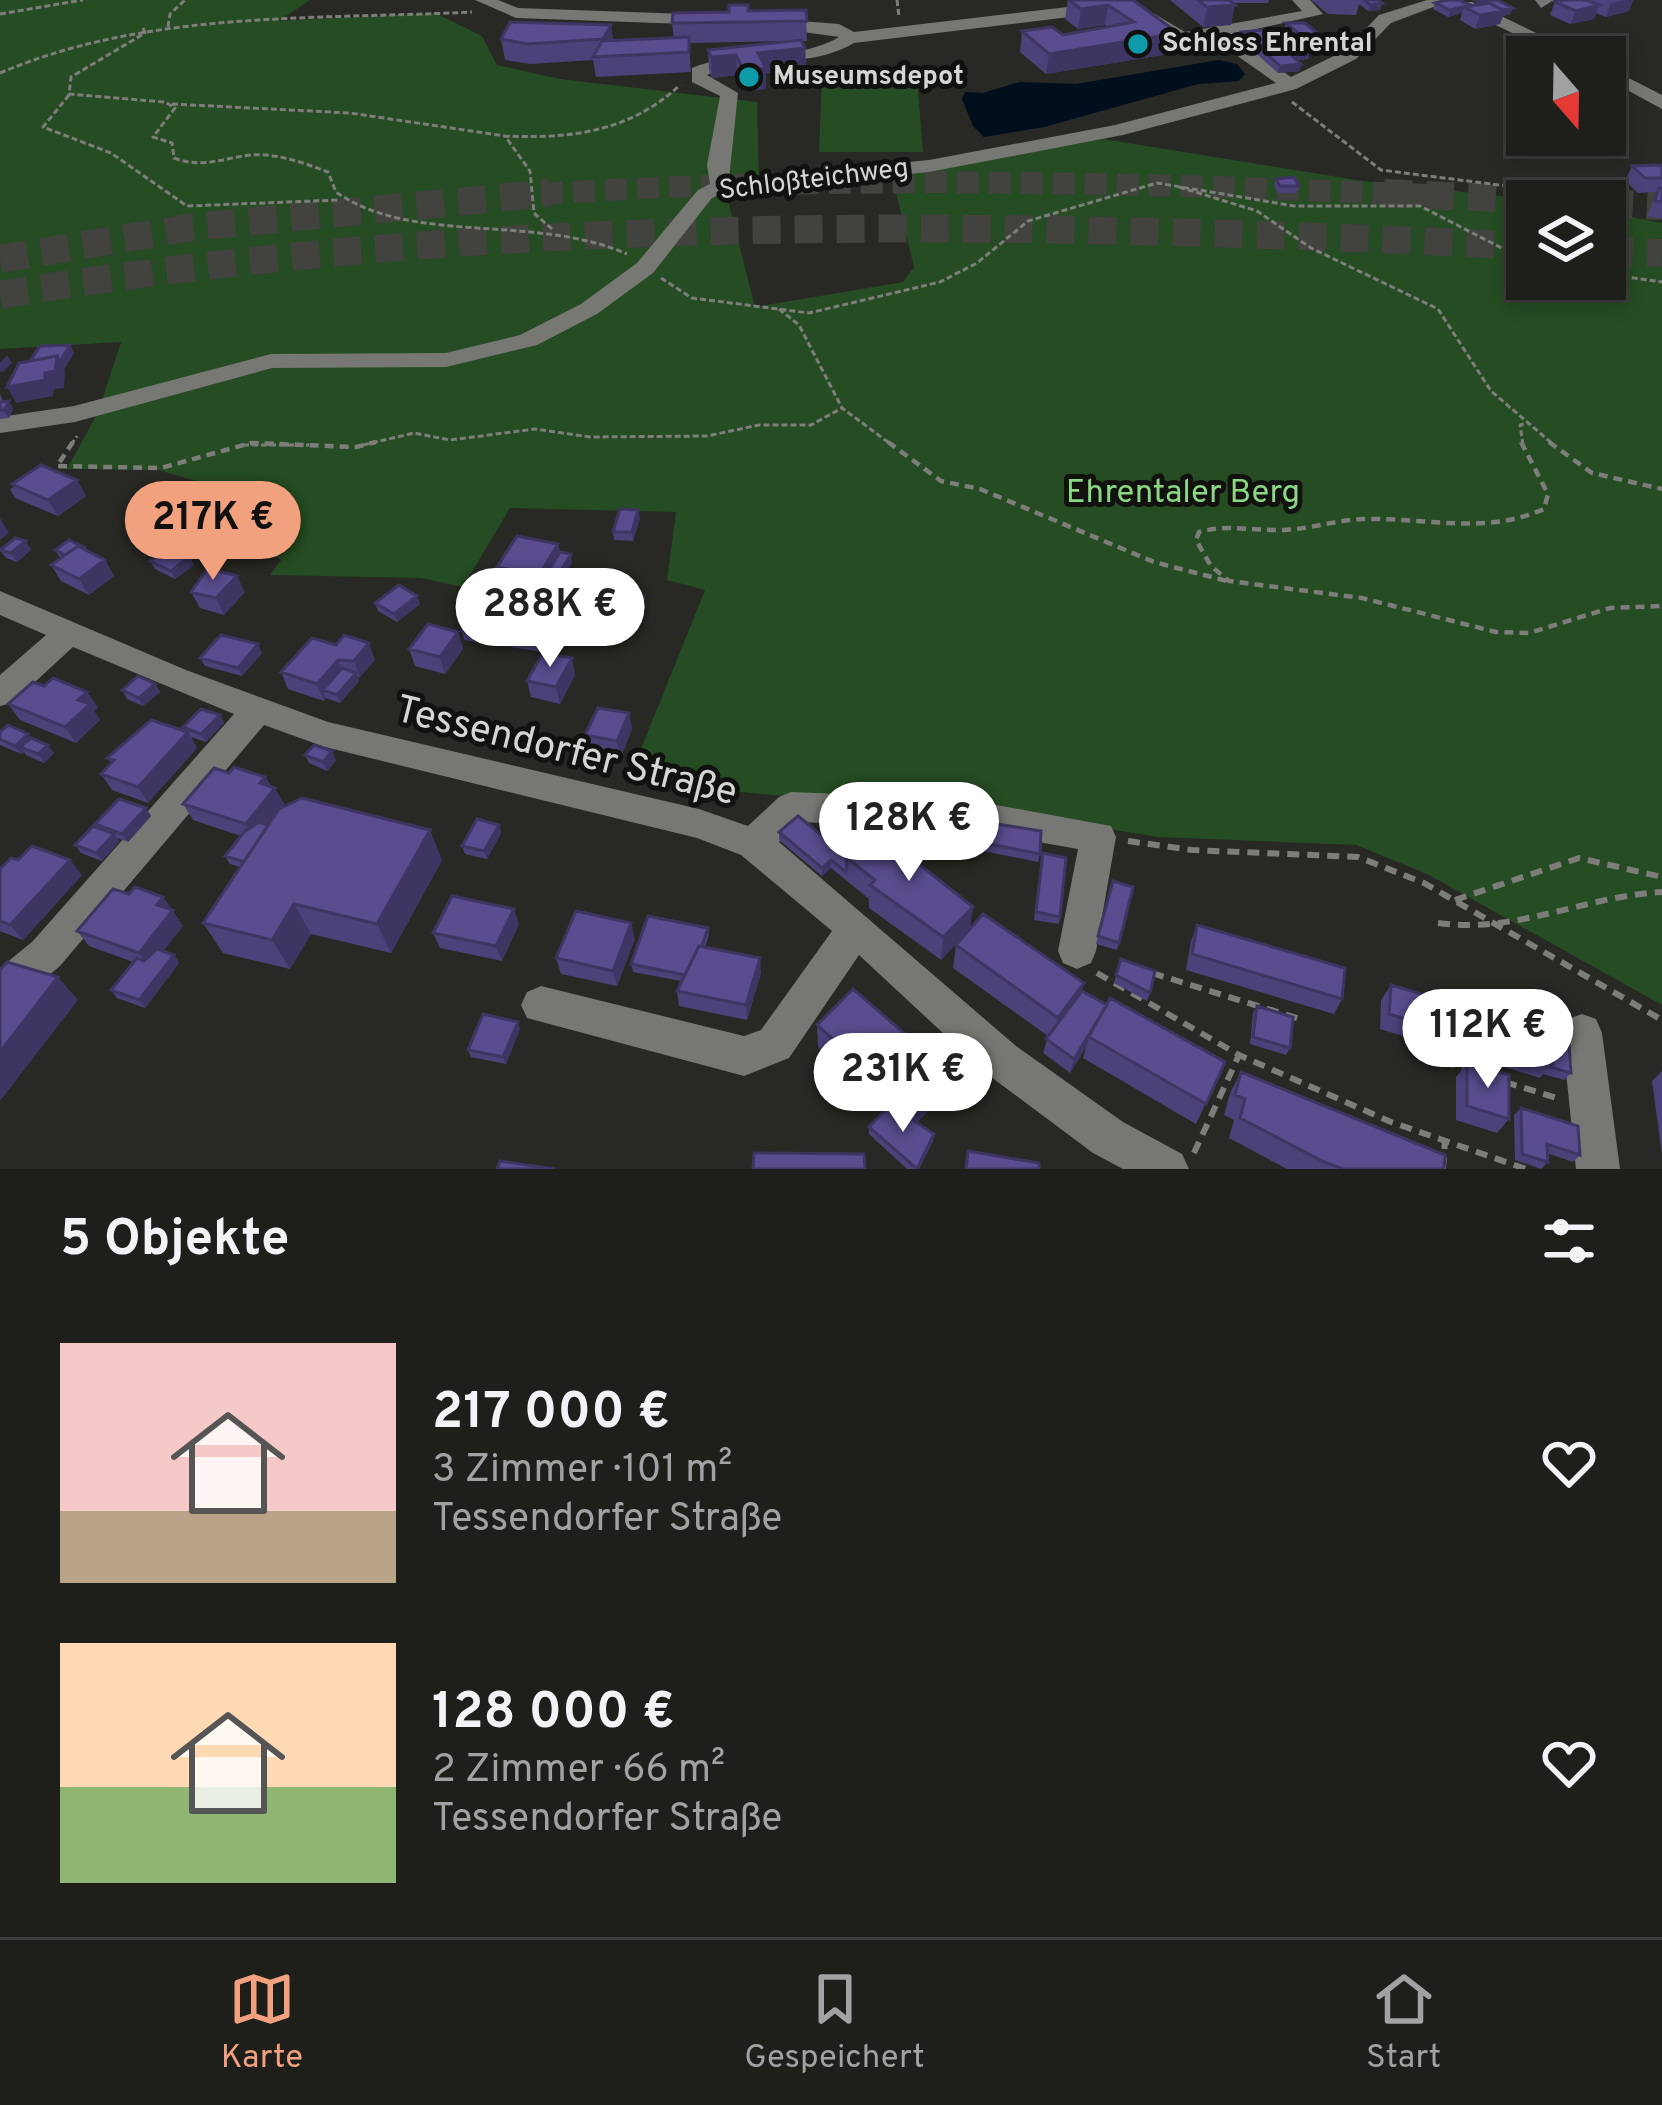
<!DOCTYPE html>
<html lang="de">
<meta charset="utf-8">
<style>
:root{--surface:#1e1e1b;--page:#262724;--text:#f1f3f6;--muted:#a1a2a3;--line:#3c3c3a;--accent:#f2a17e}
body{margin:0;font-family:Overpass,sans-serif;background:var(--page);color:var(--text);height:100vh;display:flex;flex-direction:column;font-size:45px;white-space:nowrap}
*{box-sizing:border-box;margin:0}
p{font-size:39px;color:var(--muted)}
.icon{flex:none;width:66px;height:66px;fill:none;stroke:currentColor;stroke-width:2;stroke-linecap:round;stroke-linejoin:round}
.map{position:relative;height:1169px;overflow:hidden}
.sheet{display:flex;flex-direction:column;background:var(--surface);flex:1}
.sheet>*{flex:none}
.needle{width:78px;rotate:160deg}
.fabs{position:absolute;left:1506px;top:36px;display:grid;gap:24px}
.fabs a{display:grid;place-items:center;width:120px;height:120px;border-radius:0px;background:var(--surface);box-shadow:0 6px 18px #0003,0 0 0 3px var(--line);font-size:60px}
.price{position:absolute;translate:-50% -102px;padding:0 27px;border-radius:42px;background:#fff;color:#222;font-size:39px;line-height:78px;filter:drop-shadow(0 3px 6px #0008)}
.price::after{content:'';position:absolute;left:50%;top:72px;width:36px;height:27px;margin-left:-18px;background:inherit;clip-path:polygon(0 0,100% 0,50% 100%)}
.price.current{background:var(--accent);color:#111}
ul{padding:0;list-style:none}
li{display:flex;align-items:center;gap:36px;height:300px;padding:0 60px}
li span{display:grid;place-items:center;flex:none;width:336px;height:240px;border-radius:0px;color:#555}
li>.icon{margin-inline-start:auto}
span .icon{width:144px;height:144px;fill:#fffc;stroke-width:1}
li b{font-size:51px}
h2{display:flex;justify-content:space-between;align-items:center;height:144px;padding:0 60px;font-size:51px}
.tab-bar{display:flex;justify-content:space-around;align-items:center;height:168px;border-top:3px solid var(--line);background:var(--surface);font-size:33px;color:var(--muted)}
.tab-bar a{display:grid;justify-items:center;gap:6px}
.tab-bar .current{color:var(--accent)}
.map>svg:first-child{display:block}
.green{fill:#254c22}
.water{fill:#000e1d}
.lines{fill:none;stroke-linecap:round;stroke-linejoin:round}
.highway-tunnel-far1{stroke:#42423e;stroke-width:22;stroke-dasharray:22 10;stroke-linecap:butt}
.highway-tunnel{stroke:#42423e;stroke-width:28;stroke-dasharray:28 14;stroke-linecap:butt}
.path-far2{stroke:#7d7d7a;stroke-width:3;stroke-dasharray:6 3;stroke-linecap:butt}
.path-far1{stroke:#7d7d7a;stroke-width:4.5;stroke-dasharray:9 6;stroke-linecap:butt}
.path{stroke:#7d7d7a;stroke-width:6;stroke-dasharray:12 8;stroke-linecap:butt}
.minor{fill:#777773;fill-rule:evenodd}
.wall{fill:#4d417a}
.shaded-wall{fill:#3f3563}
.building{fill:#5a4c8e;stroke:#3f3563;stroke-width:3}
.culture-dot{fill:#0f9aa8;stroke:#11110f;stroke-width:4.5}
.labels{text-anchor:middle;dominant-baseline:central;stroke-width:10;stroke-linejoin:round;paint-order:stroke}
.far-poi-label{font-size:27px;font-weight:bold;fill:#d5d5d3;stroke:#11110f;text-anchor:start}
.far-street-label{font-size:27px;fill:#d5d5d3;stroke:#11110f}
.park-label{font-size:33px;fill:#8cd784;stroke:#11110f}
.near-street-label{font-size:39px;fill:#d5d5d3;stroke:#11110f}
</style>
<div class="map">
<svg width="1662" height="1169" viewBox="0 0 1662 1169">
<rect width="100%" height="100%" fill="#282824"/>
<path class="green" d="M0,0H310L279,21L435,13L482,36L497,65L560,79L757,102L759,181L726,193L755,307L903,282L914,267L892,176L1103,139L1363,181L1546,201H1527V279H1605V212L1662,223V1005L1427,874L1356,845L1158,837L961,805L834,801L628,781L705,590L667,580L676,512L510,508L463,587L421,578L270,575L281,560L217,520L245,496L159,470L67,469L98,412L121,342L0,349Z
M822,78H917L923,152H819Z"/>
<path class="water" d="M1219,60L1237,64L1245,74L1239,81L1198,84L1044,127L984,137L973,126L962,99L965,92L983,93L1020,82L1076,84Z"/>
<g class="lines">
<path class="highway-tunnel-far1" d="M509,196C822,174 1138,182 1451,196"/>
<path class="highway-tunnel" d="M1384,193L1558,201
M1605,203L1662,206
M1605,250L1662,253
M0,259L193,227L550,193
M0,295C502,212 1020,221 1527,246"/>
<path class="path-far2" d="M897,0L899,17
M0,14L83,0
M168,27L170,14L185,0
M143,28L145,33L71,77L69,94L165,102L175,108L153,137L172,143L174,158C203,169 222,158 251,155C277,153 304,163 328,172L336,192C413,246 533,213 627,254
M0,73C148,10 314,20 472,12
M69,95L43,127L111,153L187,206L339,200
M1292,102L1381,170L1602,198L1624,195
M172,104L350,113L505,136
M1179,187L1257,211L1311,248L1438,309L1491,391L1554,445
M552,229L534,213L530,171L505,136C570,139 630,132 680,85
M1605,274L1662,282
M661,278L692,298L809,313L940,282L977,263L1028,221L1157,183L1294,206H1420L1527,261
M779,309L799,325L842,408L892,445
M71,445L77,436
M243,445H309
M363,445L414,433L450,440L535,429L590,437L707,436L759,425H811L842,408
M1523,445L1520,425L1527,423"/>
<path class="path-far1" d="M73,442L57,466L161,468L251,443L356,447L376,442
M888,442L941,481L980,489L1154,562L1227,581
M1521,442L1548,494L1544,509C1485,535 1429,518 1367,519C1339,519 1312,529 1283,530C1254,531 1228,524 1199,532L1196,540L1211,566L1229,581L1362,598L1496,632L1529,633L1610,608L1662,606
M1549,442L1592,473L1662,489"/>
<path class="path" d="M1128,841L1192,850L1358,857L1424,883L1662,1020
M1455,900L1579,858L1662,877
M1438,923C1516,934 1585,896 1662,892
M1097,973L1239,1055L1391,1122L1526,1169
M1152,973L1303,1020
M1424,1056L1466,1069
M1505,1082L1557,1098
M1194,1153L1239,1055
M1443,1169L1445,1141"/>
<path class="minor" d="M475,0H498L518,8L714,15L722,20L714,25L516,18Z
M1292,0H1310L1323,14L1230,35L1291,77L1344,51L1379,15L1427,0H1452L1391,23L1356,59L1296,89L1123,135L929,172L726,192L712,198L653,273L597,314L537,345L446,367L272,368L75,422L0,433V417L74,406L271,354L446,353L520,335L581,304L637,263L698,190L710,184L707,165L720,96L692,82V68C738,48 795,63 839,37L768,27L762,26V18L839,24L854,32L1102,3L1110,8L1102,13L854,43C809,70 754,54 707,75L738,93L729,179L929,160L1115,125L1276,83L1212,38L1176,42L1139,17L1153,13L1185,32L1302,11Z
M1535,0H1554L1541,8Z
M1460,2H1472L1586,57H1563L1460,8Z
M1605,66L1662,95V109L1605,78Z
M0,591L186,670L328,722L699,809L748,826L779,797L791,792L964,799L1111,826L1116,837L1096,951L1091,963L1077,969L1063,963L1058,951L1078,849L964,829L799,822L779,842L1016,1046L1123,1122L1182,1154L1189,1169H1123L1093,1153L987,1074L859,955L789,1058L744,1076L527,1018L521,1005L527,992L541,986L744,1036L761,1030L832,931L741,855L697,838L325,747L264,725L60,966L14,1005L0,1010V968L32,942L234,714L73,647L12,703L0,706V675L46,635L0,615Z
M1582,1014L1596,1019L1602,1033L1620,1169H1576L1562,1033L1568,1019Z"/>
</g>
<path class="wall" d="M1068,0H1133L1178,33L1174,53L1046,74L1020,52L1022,31L1063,35L1108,27L1105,25L1078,29L1065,19Z
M1170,0H1269L1268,3H1233L1231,25L1203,27Z
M1311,0H1378L1382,3L1380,10L1368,11L1359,4L1356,15L1328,14Z
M1589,0H1633L1629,11L1606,17L1596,13L1594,19L1570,24L1550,15L1555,2Z
M1477,1L1513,8L1510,14L1503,16L1500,24L1475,29L1460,20L1462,13L1448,17L1433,9L1435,3L1476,5Z
M806,10L807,41H802L805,48L806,68L766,73V89L744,91L737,75L712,78L709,70L708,50L792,41L689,43L691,72L596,77L593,60L530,64L505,60L501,39L611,25L613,40L674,38L672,23L748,11Z
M1286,23L1325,48L1308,50L1284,30Z
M1242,32L1310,52L1308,59L1297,60L1300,71L1278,73L1240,39Z
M1662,165V219L1647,216L1657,192L1638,193L1625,181L1632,166Z
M1276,179L1299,186L1297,193H1278L1274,186Z
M0,394L3,401L13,409L9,418L0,419Z
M77,480L86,496L58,516L15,498L10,489L14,487L12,484Z
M640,518L633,541L614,540L613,532Z
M558,544L560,552L572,562L554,594L502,584L497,567Z
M0,550H31L17,562L6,558Z
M55,550L87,551L105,560L114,576L89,595L61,581L51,565L60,558Z
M150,561L194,565L175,579L155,569Z
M191,592H245L224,615L200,608Z
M375,603L420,604L397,622L378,611Z
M645,604L641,623L622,622L620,614Z
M552,608L576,610L571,619L554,616Z
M498,614L500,622L487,644L464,640L462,631Z
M562,626L564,634L554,654L511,647L509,638Z
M458,632L463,649L445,674L415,666L409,649Z
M312,638L375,660L360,677H358L359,681L340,703L326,698L324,701L288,689L281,672Z
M262,653L242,676L205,666L200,658Z
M575,675L560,704L531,697L527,681Z
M155,684L160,692L143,706L127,699L122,690Z
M44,686L87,692L98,708L94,711L100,720L76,743L20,720L8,704Z
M629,713L632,729L621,757L589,751L585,735Z
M220,715L224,723L206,742L191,737L197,748L148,803L112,790L101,774L111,763L107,758L184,731L183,727Z
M0,732L32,738L54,753L44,763L26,755L24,752L21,754L0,745Z
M305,755L336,760L327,771L309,763Z
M265,777L284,804L280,809L442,860L391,953L311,934L290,969L223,953L203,923L240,867L230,864L225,856L241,836L193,820L183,804Z
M927,813L1040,854L1038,862L924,839Z
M151,816L128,842L117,838L119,842L102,861L81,853L75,845L97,827L95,824Z
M499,825L501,833L487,859L465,854L462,846Z
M779,832L847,856L851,852L848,850V842L889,833L888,840L970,929L1107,1005L1225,1062L1196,1124L1083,1058L1086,1047L1070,1073L1043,1053L1048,1036L953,968L956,945L965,934L941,960L869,908V899L831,868L822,876L779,840Z
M1041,861L1060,917L1059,924L1034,920Z
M0,869L82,875L23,940L0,931Z
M1113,881L1133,887L1117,950L1096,944Z
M129,894L163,897L183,926L163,951L174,955L179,963L145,1008L117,998L111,990L133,962L89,946L77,931Z
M519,924L502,961L440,948L433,933Z
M1197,925L1342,999L1334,1014L1186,970L1191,941Z
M708,928L709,935L705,947L761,973L747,1020L679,1006L677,991L681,981L633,972L631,964Z
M635,938L617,986L561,974L556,958Z
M1121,959L1150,993L1147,1001L1114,983Z
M1391,985L1529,1026V1014L1535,1007L1571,1073L1564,1080L1543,1074L1540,1078L1380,1029L1381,1000Z
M1257,1006L1290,1048L1286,1055L1250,1044L1253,1013Z
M817,1025L948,1071L944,1092L917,1123L934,1134L933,1141L919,1169H907L869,1134V1127L886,1109L818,1047Z
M520,1029L506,1064L471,1057L468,1050Z
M1467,1063L1509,1119L1497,1133L1456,1120V1077Z
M1662,1071V1155L1652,1081Z
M1241,1072L1444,1169H1287L1229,1138L1234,1120L1224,1115L1230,1093Z
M1521,1108L1580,1155L1573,1162L1547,1153L1548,1162L1541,1169L1515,1160L1514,1115Z"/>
<path class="shaded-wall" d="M1626,0H1633L1629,11L1606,17L1611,3Z
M1382,3L1380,10L1368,11L1370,5Z
M1108,5L1105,25L1078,29L1081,9Z
M1235,5L1231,25L1203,27L1207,7Z
M1599,5L1594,19L1570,24L1576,11Z
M1464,7L1462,13L1448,17L1450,10Z
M1513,8L1510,14L1503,16L1500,24L1475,29L1480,15Z
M611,25L613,45L608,56L603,39Z
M1178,33L1174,53L1046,74L1049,54Z
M1327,41L1325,48L1308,50L1310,43Z
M805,48L806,68L766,73V89L744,91L743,70L758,53Z
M1310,52L1308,59L1293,61L1294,54Z
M736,55L737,75L712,78L711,57Z
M1301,64L1300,71L1278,73L1280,66Z
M70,345L74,353L64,370L60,362Z
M7,355L12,363L4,371L0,372V363Z
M57,356L65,372L64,388L54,389L53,396L16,403L7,387L45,373Z
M9,401L13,409L9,418L4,410Z
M77,480L86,496L58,516L48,500Z
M638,510L640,518L633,541L632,532Z
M0,518L9,533L0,540Z
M26,541L31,550L17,562L11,553Z
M558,544L561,560L541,583L539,575Z
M571,554L572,562L554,594L552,585Z
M190,556L194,565L175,579L171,571Z
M105,560L114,576L89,595L79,579Z
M237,576L245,592L224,615L216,598Z
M417,596L420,604L397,622L394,614Z
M498,614L500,622L487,644L485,636Z
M562,626L564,634L554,654L552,646Z
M458,632L463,649L445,674L440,657Z
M369,643L375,660L360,677L354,661Z
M258,644L262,653L242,676L238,668Z
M572,658L575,675L560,704L556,687Z
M338,660L345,677L323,690L326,698L324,701L317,684Z
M356,673L359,681L340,703L337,695Z
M155,684L160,692L143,706L139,698Z
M87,692L98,708L94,711L100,720L76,743L65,727L78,700Z
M629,713L632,729L621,757L617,741Z
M220,715L224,723L206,742L201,734Z
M188,732L197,748L148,803L138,787Z
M28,734L34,742L20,747L24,752L21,754L15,746Z
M48,745L54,753L44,763L38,754Z
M332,751L336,760L327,771L323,762Z
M265,777L273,791L275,788L284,804L255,840L246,824L260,783Z
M146,808L151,816L128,842L122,834Z
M499,825L501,833L487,859L484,851Z
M430,830L442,860L391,953L377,924Z
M114,834L119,842L102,861L96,853Z
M70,860L82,875L23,940L10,925Z
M831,860V868L822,876V868Z
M163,897L183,926L150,968L139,953L157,905Z
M294,904L311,934L290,969L272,940Z
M973,907L970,930L941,960L943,937Z
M514,909L519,924L502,961L496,946Z
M631,923L635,938L617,986L613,971Z
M174,955L179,963L145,1008L139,1000Z
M760,958L761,973L747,1020L746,1005Z
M58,977L78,1000L0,1101V1052Z
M1084,983L1078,1006L1053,1039L1058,1018Z
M1108,1005L1089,1037L1086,1047L1070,1073L1074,1059Z
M518,1022L520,1029L506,1064L503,1057Z
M948,1071L944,1092L910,1131L913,1110Z"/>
<path class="building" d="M1069,0H1133L1178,33L1049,54L1022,31L1052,27L1063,35L1134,22L1108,5L1081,9Z
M1198,0H1229L1235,5L1207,7Z
M1364,0H1378L1382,3L1370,5Z
M1447,0H1459L1471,5L1450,10L1435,3Z
M1497,0L1513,8L1502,10L1489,3L1483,4L1477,1Z
M1565,0H1586L1599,5L1576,11L1555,2Z
M1489,3L1505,11L1480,15L1464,7Z
M729,5H748V11L806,10L807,21L672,23L673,13L729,12Z
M510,22L611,25L603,39L527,44L501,39Z
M1286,23H1305L1327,41L1310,43Z
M1263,30L1282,31L1310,52L1294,54L1274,40L1301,64L1280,66L1242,32Z
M689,37V52L593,57L602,41Z
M801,40L805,48L758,53L766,68L743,70L736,55L711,57L708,50Z
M1662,165V178H1645L1632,166Z
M1294,177L1299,186H1280L1276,179Z
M1659,188L1662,189V202L1655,201Z
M70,345L60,362L57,356L30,361L40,346Z
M57,356L55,371L45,373V380L7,387L19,363Z
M9,401L4,410H0V402Z
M41,465L77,480L48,500L12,484Z
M620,509L638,510L632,532H613Z
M517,536L558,544L539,575L497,567Z
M15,538L26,541L11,553L0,550Z
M69,540L86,548L78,546L65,555L55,550Z
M78,546L105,560L79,579L51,565Z
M169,547L190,556L171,571L150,561Z
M560,552L571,554L552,585L541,583Z
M208,568L237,576L216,598L191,592Z
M399,585L417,596L394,614L375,603Z
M624,595L644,596L640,615L620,614Z
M556,599L574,602L570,611L552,608Z
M475,609L498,614L485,636L462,631Z
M519,619L562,626L552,646L509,638Z
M428,624L458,632L440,657L409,649Z
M221,635L258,644L238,668L200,658Z
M344,635L369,643L354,661L338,660L317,684L281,672L312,638L336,645Z
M543,653L572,658L556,687L527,681Z
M342,668L356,673L337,695L323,690Z
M138,676L155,684L139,698L122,690Z
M53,678L87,692L78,700L90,704L65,727L8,704L33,682L44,686Z
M598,708L629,713L617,741L585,735Z
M201,709L220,715L201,734L183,727Z
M151,720L188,732L138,787L101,774L114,760L107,758Z
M8,725L28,734L15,746L0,739V732Z
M31,738L48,745L38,754L20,747Z
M314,745L332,751L323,762L305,755Z
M234,767L265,777L260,783L275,788L246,824L183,804L214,768L229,773Z
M302,798L430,830L377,924L294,904L272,940L203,923L279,809Z
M119,799L146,808L122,834L95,824Z
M927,813L1041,831L1040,854L924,831Z
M798,816L847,856L846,872L831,860L822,868L779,832Z
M477,819L499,825L484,851L462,846Z
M872,820L889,833L884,837L876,830L856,848L848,842Z
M259,822L268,825L244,862L225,856L245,831Z
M93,826L114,834L96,853L75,845Z
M876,830L973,907L943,937L870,885L875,880L846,857Z
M32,846L70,860L10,925L0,921V869L11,858L18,860Z
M1043,853L1066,858L1060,917L1036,912Z
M1113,881L1133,887L1119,943L1098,936Z
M135,887L163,897L157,905L173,910L139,953L77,931L113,889L129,894Z
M452,896L514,909L496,946L433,933Z
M576,911L631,923L613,971L556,958Z
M983,914L1084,983L1058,1018L956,945Z
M648,916L708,928L702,946H699L685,975L631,964Z
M1197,925L1345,968L1342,999L1192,954Z
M699,946L760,958L746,1005L677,991Z
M157,949L174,955L139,1000L111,990L137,958L144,961Z
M1121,959L1155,971L1150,993L1116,975Z
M7,962L58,977L0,1052V970Z
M1391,985L1552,1033L1553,1064L1389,1014Z
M853,989L948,1071L913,1110L817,1025Z
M1082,991L1107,1005L1074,1059L1046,1039Z
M1110,998L1225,1062L1206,1104L1089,1037Z
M1257,1006L1293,1017L1290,1048L1253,1037Z
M1535,1007L1567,1016L1571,1073L1550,1067L1553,1064L1552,1033L1536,1028Z
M483,1014L518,1022L503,1057L468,1050Z
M1467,1063L1509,1075V1119L1467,1106Z
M1241,1072L1445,1155L1444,1169H1343L1324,1162L1240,1118L1245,1099L1235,1095Z
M890,1105L934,1134L917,1169L869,1127Z
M1521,1108L1578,1126L1580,1155L1547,1144L1548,1162L1522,1154Z
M968,1151L1039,1163V1169H966Z
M754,1153L864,1154L865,1169H753Z
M500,1161L555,1169H497Z"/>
<g class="culture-dot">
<circle cx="1138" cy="44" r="12"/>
<circle cx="749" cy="77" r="12"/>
</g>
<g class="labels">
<g class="far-poi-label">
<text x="1162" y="44">Schloss Ehrental</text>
<text x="773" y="77">Museumsdepot</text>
</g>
<g class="far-street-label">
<text transform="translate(814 180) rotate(-7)">Schloßteichweg</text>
</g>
<g class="park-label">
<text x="1183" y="494">Ehrentaler Berg</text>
</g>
<g class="near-street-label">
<text transform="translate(566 753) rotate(14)">Tessendorfer Straße</text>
</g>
</g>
</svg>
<div class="fabs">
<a><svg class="needle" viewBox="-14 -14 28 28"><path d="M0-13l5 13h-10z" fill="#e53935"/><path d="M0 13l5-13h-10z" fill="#a1a2a3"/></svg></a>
<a><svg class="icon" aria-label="layers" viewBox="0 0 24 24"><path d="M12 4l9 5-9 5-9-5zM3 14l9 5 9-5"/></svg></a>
</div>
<b class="price current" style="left:213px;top:583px">217K €</b>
<b class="price" style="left:550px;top:670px">288K €</b>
<b class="price" style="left:909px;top:884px">128K €</b>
<b class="price" style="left:1488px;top:1091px">112K €</b>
<b class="price" style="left:903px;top:1135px">231K €</b>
</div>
<section class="sheet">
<h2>5 Objekte<svg class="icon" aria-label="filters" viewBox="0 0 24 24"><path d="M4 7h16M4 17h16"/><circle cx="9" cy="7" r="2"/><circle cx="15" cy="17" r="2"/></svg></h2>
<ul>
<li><span style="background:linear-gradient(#f6c9c9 70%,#b9a48a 0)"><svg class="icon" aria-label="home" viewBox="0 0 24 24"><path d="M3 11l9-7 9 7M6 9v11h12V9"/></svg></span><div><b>217 000 €</b><p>3 Zimmer · 101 m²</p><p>Tessendorfer Straße</p></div><svg class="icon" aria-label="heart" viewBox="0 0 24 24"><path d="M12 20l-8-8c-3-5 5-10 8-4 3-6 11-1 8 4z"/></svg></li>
<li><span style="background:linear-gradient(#ffd9b3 60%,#8fb573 0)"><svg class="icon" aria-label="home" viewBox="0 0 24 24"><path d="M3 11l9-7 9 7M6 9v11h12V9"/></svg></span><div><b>128 000 €</b><p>2 Zimmer · 66 m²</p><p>Tessendorfer Straße</p></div><svg class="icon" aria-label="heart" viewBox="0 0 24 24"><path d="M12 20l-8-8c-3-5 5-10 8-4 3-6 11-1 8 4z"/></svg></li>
</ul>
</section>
<nav class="tab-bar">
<a class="current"><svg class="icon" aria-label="map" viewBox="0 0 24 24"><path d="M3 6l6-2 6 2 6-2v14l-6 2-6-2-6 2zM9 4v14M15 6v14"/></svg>Karte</a>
<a><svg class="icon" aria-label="saved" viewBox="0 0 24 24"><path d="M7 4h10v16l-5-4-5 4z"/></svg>Gespeichert</a>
<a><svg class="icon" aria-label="home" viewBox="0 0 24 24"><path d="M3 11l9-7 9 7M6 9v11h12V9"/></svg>Start</a>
</nav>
